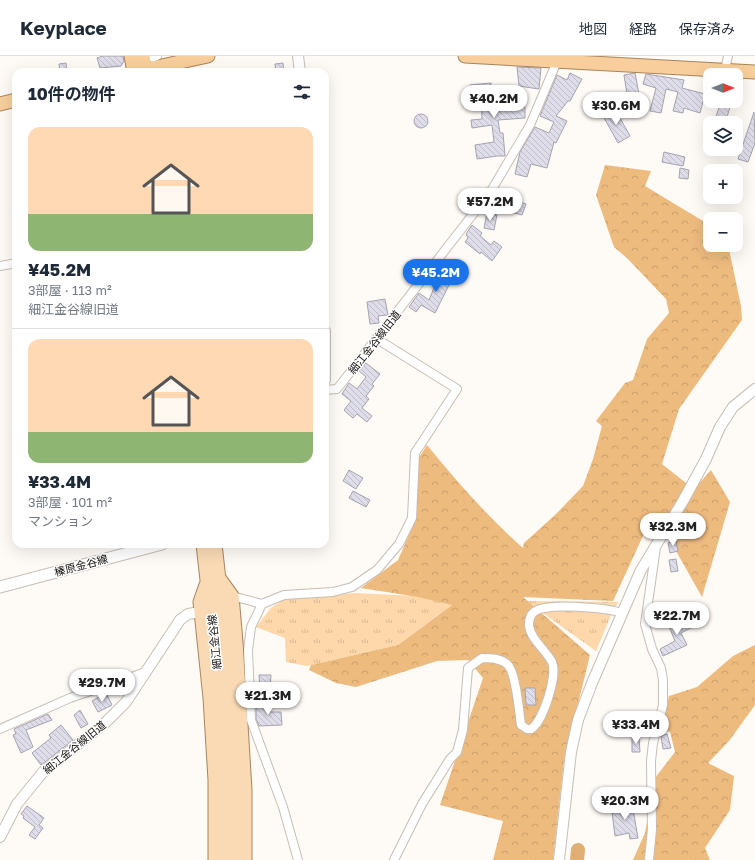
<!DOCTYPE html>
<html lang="ja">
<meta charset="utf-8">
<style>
:root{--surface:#fff;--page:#f2f2f3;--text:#1f2937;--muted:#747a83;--line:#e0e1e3;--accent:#1a73e8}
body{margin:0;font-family:"Golos Text","Noto Sans JP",sans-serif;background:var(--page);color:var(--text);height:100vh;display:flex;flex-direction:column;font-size:15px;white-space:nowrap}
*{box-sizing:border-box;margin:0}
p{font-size:13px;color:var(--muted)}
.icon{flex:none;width:22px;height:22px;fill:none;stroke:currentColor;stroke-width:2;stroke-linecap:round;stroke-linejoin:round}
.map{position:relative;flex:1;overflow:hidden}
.side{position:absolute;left:12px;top:12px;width:317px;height:480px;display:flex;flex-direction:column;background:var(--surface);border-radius:12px;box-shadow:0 4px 16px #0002}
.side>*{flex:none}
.needle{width:26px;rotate:90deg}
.fabs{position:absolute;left:703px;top:12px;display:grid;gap:8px}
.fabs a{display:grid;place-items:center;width:40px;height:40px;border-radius:8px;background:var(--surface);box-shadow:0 4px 16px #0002;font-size:20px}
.price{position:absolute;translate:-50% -34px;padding:0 9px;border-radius:14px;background:#fff;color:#222;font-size:13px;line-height:26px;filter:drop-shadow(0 1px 2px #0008)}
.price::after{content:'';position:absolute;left:50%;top:24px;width:12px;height:9px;margin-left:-6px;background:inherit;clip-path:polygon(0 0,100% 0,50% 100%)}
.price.selected{background:var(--accent);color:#fff}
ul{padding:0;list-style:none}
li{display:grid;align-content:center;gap:8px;height:212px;padding:0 16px}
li+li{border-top:1px solid var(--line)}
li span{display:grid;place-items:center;height:124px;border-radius:12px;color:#555}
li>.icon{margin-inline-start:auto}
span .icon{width:72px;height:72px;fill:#fffc;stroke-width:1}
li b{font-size:17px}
h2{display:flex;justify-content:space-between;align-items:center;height:48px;padding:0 16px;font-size:17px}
header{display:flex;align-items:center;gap:24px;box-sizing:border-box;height:56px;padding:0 20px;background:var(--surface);border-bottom:1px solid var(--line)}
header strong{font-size:19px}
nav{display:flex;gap:22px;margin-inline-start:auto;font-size:14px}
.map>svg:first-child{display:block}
.grass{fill:url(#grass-tufts)}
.forest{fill:url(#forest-crowns)}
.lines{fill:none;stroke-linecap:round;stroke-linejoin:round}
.river{stroke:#e1af73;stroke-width:14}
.building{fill:url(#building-back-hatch);stroke:#a5a3af}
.minor-casing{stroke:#c7beb4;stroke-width:10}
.tertiary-casing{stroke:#c7beb4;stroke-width:12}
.secondary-casing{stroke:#c7beb4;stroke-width:13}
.primary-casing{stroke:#a8855b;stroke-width:15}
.trunk-casing{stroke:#a8855b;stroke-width:15}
.minor{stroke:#fff;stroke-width:8}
.tertiary{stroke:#fff;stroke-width:10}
.secondary{stroke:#fff;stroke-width:11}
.primary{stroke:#fadab5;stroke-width:13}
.trunk{stroke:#f8ce9c;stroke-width:13}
.labels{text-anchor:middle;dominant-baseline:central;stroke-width:3;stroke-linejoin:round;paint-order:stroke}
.street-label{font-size:11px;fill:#171410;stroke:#fff}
</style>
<header>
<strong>Keyplace</strong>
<nav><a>地図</a><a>経路</a><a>保存済み</a></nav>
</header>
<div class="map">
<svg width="755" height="804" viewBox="0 0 755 804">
<defs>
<pattern id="grass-tufts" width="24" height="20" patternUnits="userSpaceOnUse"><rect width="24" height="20" fill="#fed7aa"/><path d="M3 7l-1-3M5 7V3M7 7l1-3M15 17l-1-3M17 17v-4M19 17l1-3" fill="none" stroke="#d9b891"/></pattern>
<pattern id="forest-crowns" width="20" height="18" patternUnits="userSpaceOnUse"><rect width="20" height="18" fill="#eebb7f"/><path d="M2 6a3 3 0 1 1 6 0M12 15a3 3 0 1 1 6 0" fill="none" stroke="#cba06d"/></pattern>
<pattern id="building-back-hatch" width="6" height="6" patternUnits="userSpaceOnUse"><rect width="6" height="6" fill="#dfddea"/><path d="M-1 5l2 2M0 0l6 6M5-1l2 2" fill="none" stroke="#bfbdc8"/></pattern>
</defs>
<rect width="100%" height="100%" fill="#fefaf6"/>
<path class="grass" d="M355,537L415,540L453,548L398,589L307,610L286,606L285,582L256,571L271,552L283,544Z
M526,545L619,546L614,552L596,595Z"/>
<path class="forest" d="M605,109L651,115L645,130L703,165L710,173V189H725L729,193L741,250L742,264L679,353L662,408L686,427L696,431L711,414L730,446L702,541L654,456L613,545L523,541L590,599L564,705L553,804H493L503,765L440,749L483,622L468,604L437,605L356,631L336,627L309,614L311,609L398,589L452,549L418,541L361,532L398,504L414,467L418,403L427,389C457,426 488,461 523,492L524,487L556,458L583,430L593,403L602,370L596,365L625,327L633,324L647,283L669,257L666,243L627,202L614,191L596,139Z
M755,589V649L729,685L708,707L734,720L730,754L705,792L710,804H633L645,777L655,722L675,696L670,676L661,672L669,640L697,631L733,600Z"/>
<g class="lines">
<path class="river" d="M577,804L578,794"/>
</g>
<path class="building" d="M103,0H123L124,5L121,10L100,12L97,2Z
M66,7L67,16H60L59,8Z
M283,7L284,16H276L275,8Z
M517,11L541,12L539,33L519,30Z
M570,17L582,23L570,45H568L556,60L567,65L556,87L554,86L547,112L531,108L527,121L515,118L520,96L535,71L549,77L554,66L540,60L557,19L567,24Z
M635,17L641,49L629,51L624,19Z
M646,18L684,24L682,32L705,38L700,57L684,52L683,57L673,55L678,36L666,33L661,57L650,55L656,32L643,28Z
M491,27L492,40L510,39V52L525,51V62L498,64L500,77H503L505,100H497L477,103L475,89L494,86L492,69L472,72L471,64L482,63L481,39L471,40L470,29Z
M721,45H732L725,67H714Z
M615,53L630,80L618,87L603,60Z
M754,56L755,87L748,106L738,103Z
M414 65a7 7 0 1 1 14 0a7 7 0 1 1-14 0Z
M664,96L685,101L683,110L662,106Z
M680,112L689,114L688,123L679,122Z
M502,141L526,148L522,159L507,155L506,157L499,154Z
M487,157L497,159L494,174L484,172Z
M472,169L482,177L480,180L491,189L494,185L502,191L492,205L481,196L480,198L465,186L468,182L466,178Z
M455,210L462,216L452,229L450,227L435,257L421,249L416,256L409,251L419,237L429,244L436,227L440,229Z
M385,243L388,259L378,260L379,267L370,268L367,246Z
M366,307L380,318L372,328L374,330L366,340L369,343L362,352L372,360L367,366L357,358L353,362L348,358L344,354L351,345L342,338L349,327L357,333L366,321L359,315Z
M349,414L363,422L356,433L343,425Z
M353,435L370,444L366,451L349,442Z
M676,485L678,495L670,497L668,487Z
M676,503L678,515L671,516L669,504Z
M690,562L693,571L681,577L687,589L663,600L660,593L675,585L668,568L675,565L676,568Z
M259,619H271L270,634H260Z
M525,632H535L536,649H526Z
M106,637L112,649L98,656L92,645Z
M256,649H269L270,656H281L282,669L259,670L256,663Z
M80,654L88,668L81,672L74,659Z
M48,658L52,664L26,674L33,691L21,697L13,679L16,678L14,673Z
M61,669L73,684L41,709L32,697L51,682L49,679Z
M667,678L671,692L663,693L661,680Z
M632,682H639L640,696H632Z
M623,742H631L638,782L630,783L629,777L615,780L612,756H625Z
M27,750L44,762L39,769L43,772L35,783L29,779L35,771L23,762L24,760L21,758Z"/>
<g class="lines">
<g class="minor-casing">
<path id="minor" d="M153,2L157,0
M725,14L728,0
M0,210L16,207
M325,334L337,333L341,328L491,135L530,69L558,3
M232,540L262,548L284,539L333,536L352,531L377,514L399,488L412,462L415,397L457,333L377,283
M262,548L251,571L248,594L251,664L283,751L298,804
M0,673L70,642L146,616
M394,804L422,748L450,703L457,696L463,674L468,612L482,602C490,602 500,602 507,608C516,615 519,656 521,669L527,673H531C543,666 558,619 552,606C546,594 530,583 529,569C529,564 530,559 534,556C547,546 607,552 622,557
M649,804L652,773L651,705L653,687L663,649V624L661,612L652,593L645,568L656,491"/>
</g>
<g class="tertiary-casing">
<path id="tertiary" d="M298,0L300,16
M325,275V324
M0,781L17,748L43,716L105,667L126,646L180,564L188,558L201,556
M559,804L571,696L578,664L592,627L641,514L683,445L706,403L720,371L733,351L755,333"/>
</g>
<g class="secondary-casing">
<path id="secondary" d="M0,531L162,488"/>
</g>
<g class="primary-casing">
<path id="primary" d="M203,488L219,633L224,719L226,804
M215,488C228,593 234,698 235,804
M219,522L232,540L236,586L245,734V804
M206,529L200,546L210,642L215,724V804"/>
</g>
<g class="trunk-casing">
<path id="trunk" d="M131,0L134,16
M143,0L145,14
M465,0L755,16
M134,16L208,0
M0,48L16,44"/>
</g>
<use href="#minor" class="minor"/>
<use href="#tertiary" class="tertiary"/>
<use href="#secondary" class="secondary"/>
<use href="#primary" class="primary"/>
<use href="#trunk" class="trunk"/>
</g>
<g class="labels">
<g class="street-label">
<text transform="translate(374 286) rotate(-52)">細江金谷線旧道</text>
<text transform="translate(81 509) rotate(-15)">榛原金谷線</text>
<text transform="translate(214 586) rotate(-96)">細江金谷線</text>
<text transform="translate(74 691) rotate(-39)">細江金谷線旧道</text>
</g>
</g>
</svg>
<div class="fabs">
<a><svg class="needle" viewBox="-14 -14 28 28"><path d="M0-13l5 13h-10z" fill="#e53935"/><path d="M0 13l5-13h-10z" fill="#747a83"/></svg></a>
<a><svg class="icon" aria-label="layers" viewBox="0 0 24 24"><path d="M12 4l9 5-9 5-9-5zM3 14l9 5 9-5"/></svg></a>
<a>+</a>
<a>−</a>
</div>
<b class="price" style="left:494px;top:63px">¥40.2M</b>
<b class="price" style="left:616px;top:70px">¥30.6M</b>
<b class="price" style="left:490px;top:166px">¥57.2M</b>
<b class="price selected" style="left:436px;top:237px">¥45.2M</b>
<b class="price" style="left:673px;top:491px">¥32.3M</b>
<b class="price" style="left:677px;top:580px">¥22.7M</b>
<b class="price" style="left:102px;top:647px">¥29.7M</b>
<b class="price" style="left:268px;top:660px">¥21.3M</b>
<b class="price" style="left:636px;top:689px">¥33.4M</b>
<b class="price" style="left:625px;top:765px">¥20.3M</b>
<section class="side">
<h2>10件の物件<svg class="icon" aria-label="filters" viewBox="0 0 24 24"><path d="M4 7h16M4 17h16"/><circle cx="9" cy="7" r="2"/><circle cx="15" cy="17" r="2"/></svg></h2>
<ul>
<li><span style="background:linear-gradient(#ffd9b3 70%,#8fb573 0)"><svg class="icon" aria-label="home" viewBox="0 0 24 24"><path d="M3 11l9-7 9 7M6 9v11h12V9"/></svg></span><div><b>¥45.2M</b><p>3部屋 · 113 m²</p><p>細江金谷線旧道</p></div></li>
<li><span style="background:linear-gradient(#ffd9b3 75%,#8fb573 0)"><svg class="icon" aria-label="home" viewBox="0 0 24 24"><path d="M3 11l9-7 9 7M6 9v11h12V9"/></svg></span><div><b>¥33.4M</b><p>3部屋 · 101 m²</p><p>マンション</p></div></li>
</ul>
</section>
</div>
